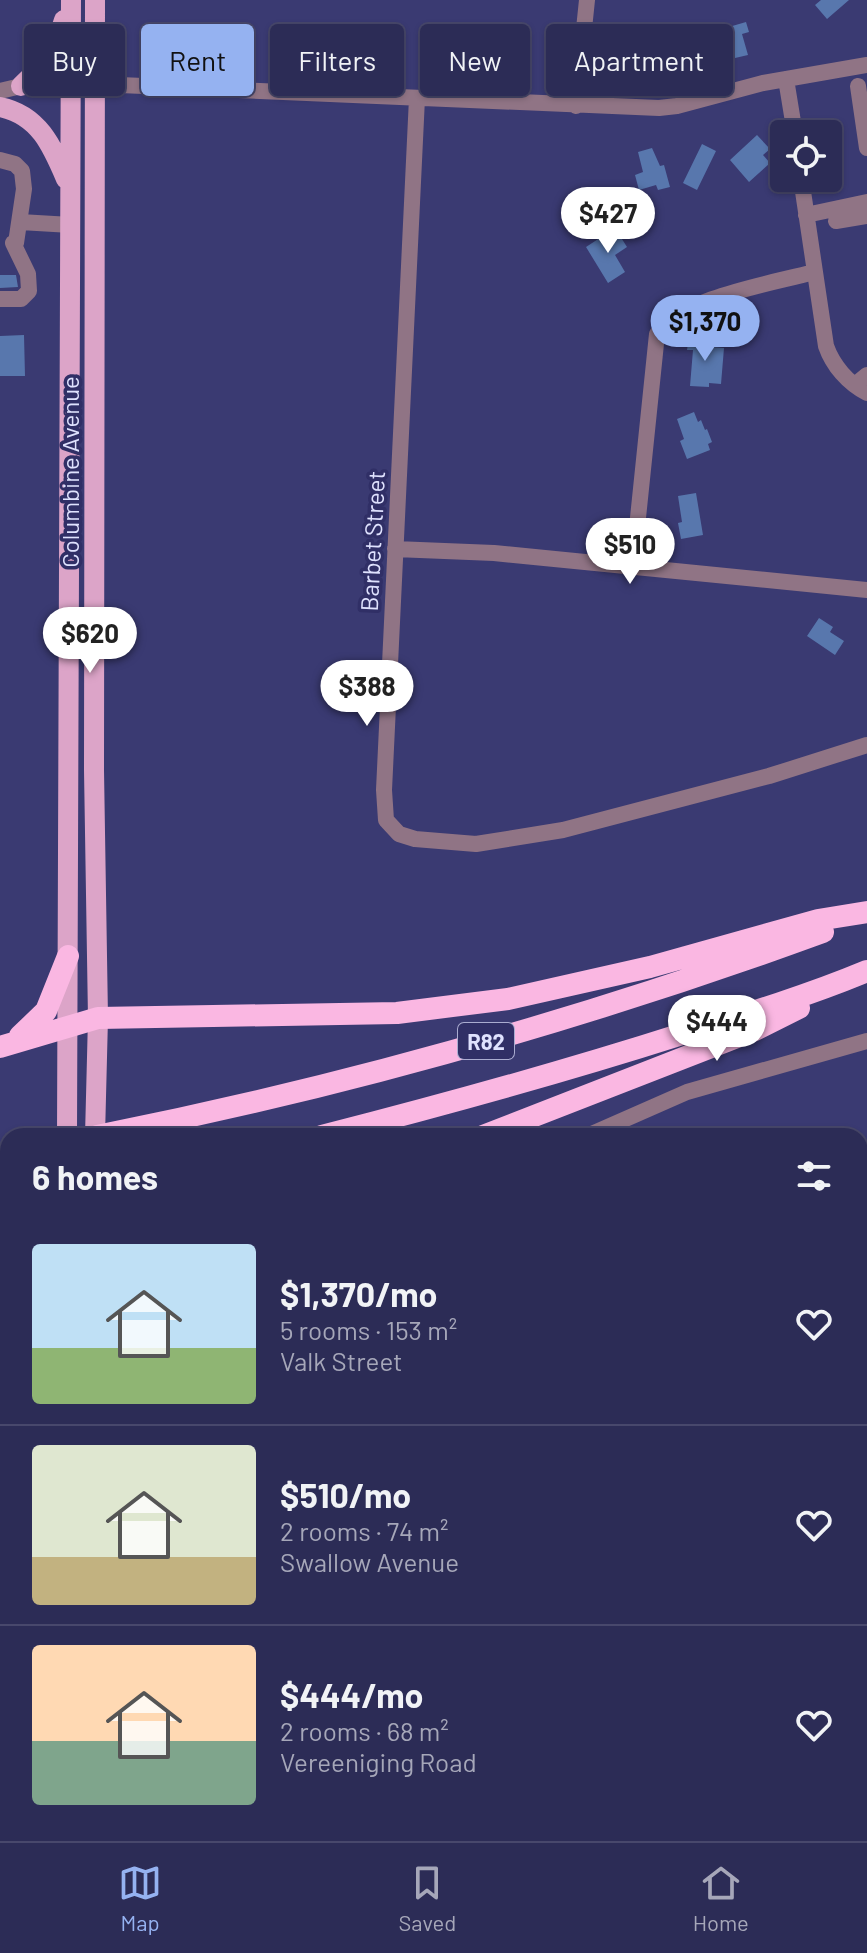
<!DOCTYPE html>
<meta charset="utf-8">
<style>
:root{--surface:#2c2c56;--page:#383860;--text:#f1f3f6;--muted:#a6a7b9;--line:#48486c;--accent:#95b2f1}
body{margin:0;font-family:Barlow,sans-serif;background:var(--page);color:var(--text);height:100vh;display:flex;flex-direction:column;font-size:30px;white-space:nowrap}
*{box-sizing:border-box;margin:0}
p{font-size:26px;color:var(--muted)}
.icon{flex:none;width:44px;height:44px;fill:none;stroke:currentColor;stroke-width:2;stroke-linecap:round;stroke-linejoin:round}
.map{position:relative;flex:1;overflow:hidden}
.side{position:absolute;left:0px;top:1128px;width:868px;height:714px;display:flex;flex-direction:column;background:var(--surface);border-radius:24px 24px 0 0;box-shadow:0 2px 6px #0004,0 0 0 2px var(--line)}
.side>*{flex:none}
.guide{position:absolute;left:24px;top:24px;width:820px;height:72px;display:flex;gap:16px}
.controls{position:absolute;left:770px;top:120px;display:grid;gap:16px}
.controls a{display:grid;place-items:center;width:72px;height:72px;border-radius:8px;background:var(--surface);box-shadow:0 2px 6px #0004,0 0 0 2px var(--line);font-size:40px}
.price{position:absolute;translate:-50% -68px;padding:0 18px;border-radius:28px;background:#fff;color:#222;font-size:26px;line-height:52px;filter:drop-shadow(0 2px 4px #0008)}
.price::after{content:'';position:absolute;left:50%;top:48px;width:24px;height:18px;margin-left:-12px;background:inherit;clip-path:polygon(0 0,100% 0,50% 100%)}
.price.current{background:var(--accent);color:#111}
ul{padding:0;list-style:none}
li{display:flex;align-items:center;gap:24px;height:200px;padding:0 32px}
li+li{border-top:2px solid var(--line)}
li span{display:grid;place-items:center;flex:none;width:224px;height:160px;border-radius:8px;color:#555}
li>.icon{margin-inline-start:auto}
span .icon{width:96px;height:96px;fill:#fffc;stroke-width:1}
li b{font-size:34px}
h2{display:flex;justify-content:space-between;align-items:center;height:96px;padding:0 32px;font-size:34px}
.pill{padding:0 28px;border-radius:8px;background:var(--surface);box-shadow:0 2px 6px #0004,0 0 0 2px var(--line);font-size:28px;line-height:72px}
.pill.current{background:var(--accent);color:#111}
.tab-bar{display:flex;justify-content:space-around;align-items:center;height:112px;border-top:2px solid var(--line);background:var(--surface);font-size:22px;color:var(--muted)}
.tab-bar a{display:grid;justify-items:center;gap:4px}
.tab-bar .current{color:var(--accent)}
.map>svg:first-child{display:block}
.built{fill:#424281}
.building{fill:#5877ad}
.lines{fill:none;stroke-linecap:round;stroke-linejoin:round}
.minor{stroke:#907485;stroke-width:16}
.major{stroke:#dca4c8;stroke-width:20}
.highway{stroke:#fab7e2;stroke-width:22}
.labels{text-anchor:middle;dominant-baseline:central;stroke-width:7;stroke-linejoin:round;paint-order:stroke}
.shield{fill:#302f66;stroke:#aaacd0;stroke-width:2}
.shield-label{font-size:22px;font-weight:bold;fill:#dfe2fe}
.street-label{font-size:24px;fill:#dfe2fe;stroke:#302f66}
</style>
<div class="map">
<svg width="867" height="1841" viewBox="0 0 867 1841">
<rect width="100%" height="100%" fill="#3a3a72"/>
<path class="built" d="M860,1730L867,1733V1841H420L421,1834H860Z"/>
<path class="building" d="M821,0H849L827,19L815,5Z
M746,22L749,32L742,34L748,55L735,58L733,51L725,53L722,40L718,41L715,31Z
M757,135L770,149L763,155L770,163L749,182L730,160Z
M702,144L716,151L697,190L683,183Z
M652,148L660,166L664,165L670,187L658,190L656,185L639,190L635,175L643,172L638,152Z
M615,228L627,247L615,255L625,272L608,283L586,247Z
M0,275H16L18,287L0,288Z
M24,335L25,376H0V336Z
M689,337L705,339V341L711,342V347L724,348L721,384L709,383V387L690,386L693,350H687Z
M694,412L698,422L701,420L705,430L707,429L712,442L708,444L710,450L687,459L680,441L684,439L677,419Z
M696,493L703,535L681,539L678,523L682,522L678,496Z
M819,618L833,627L830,632L844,641L835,655L807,636Z"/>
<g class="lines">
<path class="minor" d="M786,79L795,134
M858,86L867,148
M0,91L21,86L96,84L659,108L677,106L763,83L867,65
M417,98L384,790L386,820L399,834L415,839L476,844L563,830L769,776L867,745
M576,106L587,0
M0,160L15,164L22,171L24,189L16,243
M801,178L826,346C833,366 848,383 867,393
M806,215L867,202
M836,221L867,216
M20,222L71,225
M0,299H21L29,291L28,274L13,243
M855,385L867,375
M395,549L494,553L867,590
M633,566L657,334C683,297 770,284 814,272
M587,1136L687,1092L867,1041
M860,1378L867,1374
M860,1482L867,1493
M0,1809H8
M855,1834L857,1836
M395,1841L396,1834"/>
<path class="major" d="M95,0L94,770L98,1018L95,1136
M21,86C42,66 56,48 64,20
M0,107C39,115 52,146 66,179
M67,1136L71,0
M70,1834L71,1841
M102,1834V1841"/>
<path class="highway" d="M20,1036L46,1011L68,956
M0,1047L98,1018L397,1013L508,999L650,967L818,920L867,912
M97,1136C343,1087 587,1018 823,932
M322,1136C443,1105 563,1072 682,1034C744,1015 807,996 867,971
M483,1136L755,1030L799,1008
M0,1155L8,1154
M0,1206L8,1204
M0,1311L8,1312
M0,1335L8,1341"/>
</g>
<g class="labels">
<rect class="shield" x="458" y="1023" width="56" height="36" rx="6"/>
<g class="shield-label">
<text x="486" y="1041">R82</text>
</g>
<g class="street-label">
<text transform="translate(69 472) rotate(-90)">Columbine Avenue</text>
<text transform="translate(372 541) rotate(-87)">Barbet Street</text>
</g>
</g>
</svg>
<div class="controls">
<a><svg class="icon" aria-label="locate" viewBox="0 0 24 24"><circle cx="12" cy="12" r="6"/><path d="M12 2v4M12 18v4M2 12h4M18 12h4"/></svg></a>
</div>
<b class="price" style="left:608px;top:255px">$427</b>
<b class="price current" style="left:705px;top:363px">$1,370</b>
<b class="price" style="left:630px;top:586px">$510</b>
<b class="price" style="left:90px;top:675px">$620</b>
<b class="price" style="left:367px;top:728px">$388</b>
<b class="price" style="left:717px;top:1063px">$444</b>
<div class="guide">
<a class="pill">Buy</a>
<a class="pill current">Rent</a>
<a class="pill">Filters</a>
<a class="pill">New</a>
<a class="pill">Apartment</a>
</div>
<section class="side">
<h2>6 homes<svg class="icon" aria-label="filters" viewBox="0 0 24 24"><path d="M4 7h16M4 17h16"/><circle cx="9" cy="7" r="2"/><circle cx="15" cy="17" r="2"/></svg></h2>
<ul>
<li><span style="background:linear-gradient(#bfe0f5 65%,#8fb573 0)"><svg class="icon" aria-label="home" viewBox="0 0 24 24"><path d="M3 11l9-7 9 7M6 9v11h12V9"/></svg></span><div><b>$1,370/mo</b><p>5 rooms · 153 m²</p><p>Valk Street</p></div><svg class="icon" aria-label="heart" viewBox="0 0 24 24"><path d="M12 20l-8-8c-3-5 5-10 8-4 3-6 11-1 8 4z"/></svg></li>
<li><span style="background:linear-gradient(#dfe7d0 70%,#c2b280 0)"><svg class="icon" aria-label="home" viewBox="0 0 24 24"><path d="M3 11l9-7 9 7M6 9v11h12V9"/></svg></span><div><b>$510/mo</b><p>2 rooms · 74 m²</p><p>Swallow Avenue</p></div><svg class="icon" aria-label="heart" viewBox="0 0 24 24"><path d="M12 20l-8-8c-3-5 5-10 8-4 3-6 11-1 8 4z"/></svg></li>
<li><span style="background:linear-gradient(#ffd9b3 60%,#7fa58c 0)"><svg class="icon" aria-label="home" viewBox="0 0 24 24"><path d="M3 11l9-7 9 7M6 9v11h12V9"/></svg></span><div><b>$444/mo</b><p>2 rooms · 68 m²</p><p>Vereeniging Road</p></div><svg class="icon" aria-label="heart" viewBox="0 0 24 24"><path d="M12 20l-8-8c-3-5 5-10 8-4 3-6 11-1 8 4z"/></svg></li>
</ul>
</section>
</div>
<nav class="tab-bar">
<a class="current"><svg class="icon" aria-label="map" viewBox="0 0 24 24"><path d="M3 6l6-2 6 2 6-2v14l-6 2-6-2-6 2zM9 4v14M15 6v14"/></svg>Map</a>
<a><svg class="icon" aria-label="saved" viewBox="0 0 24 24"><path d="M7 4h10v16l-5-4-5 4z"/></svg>Saved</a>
<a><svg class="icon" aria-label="home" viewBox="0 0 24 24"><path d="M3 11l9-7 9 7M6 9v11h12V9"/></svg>Home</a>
</nav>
